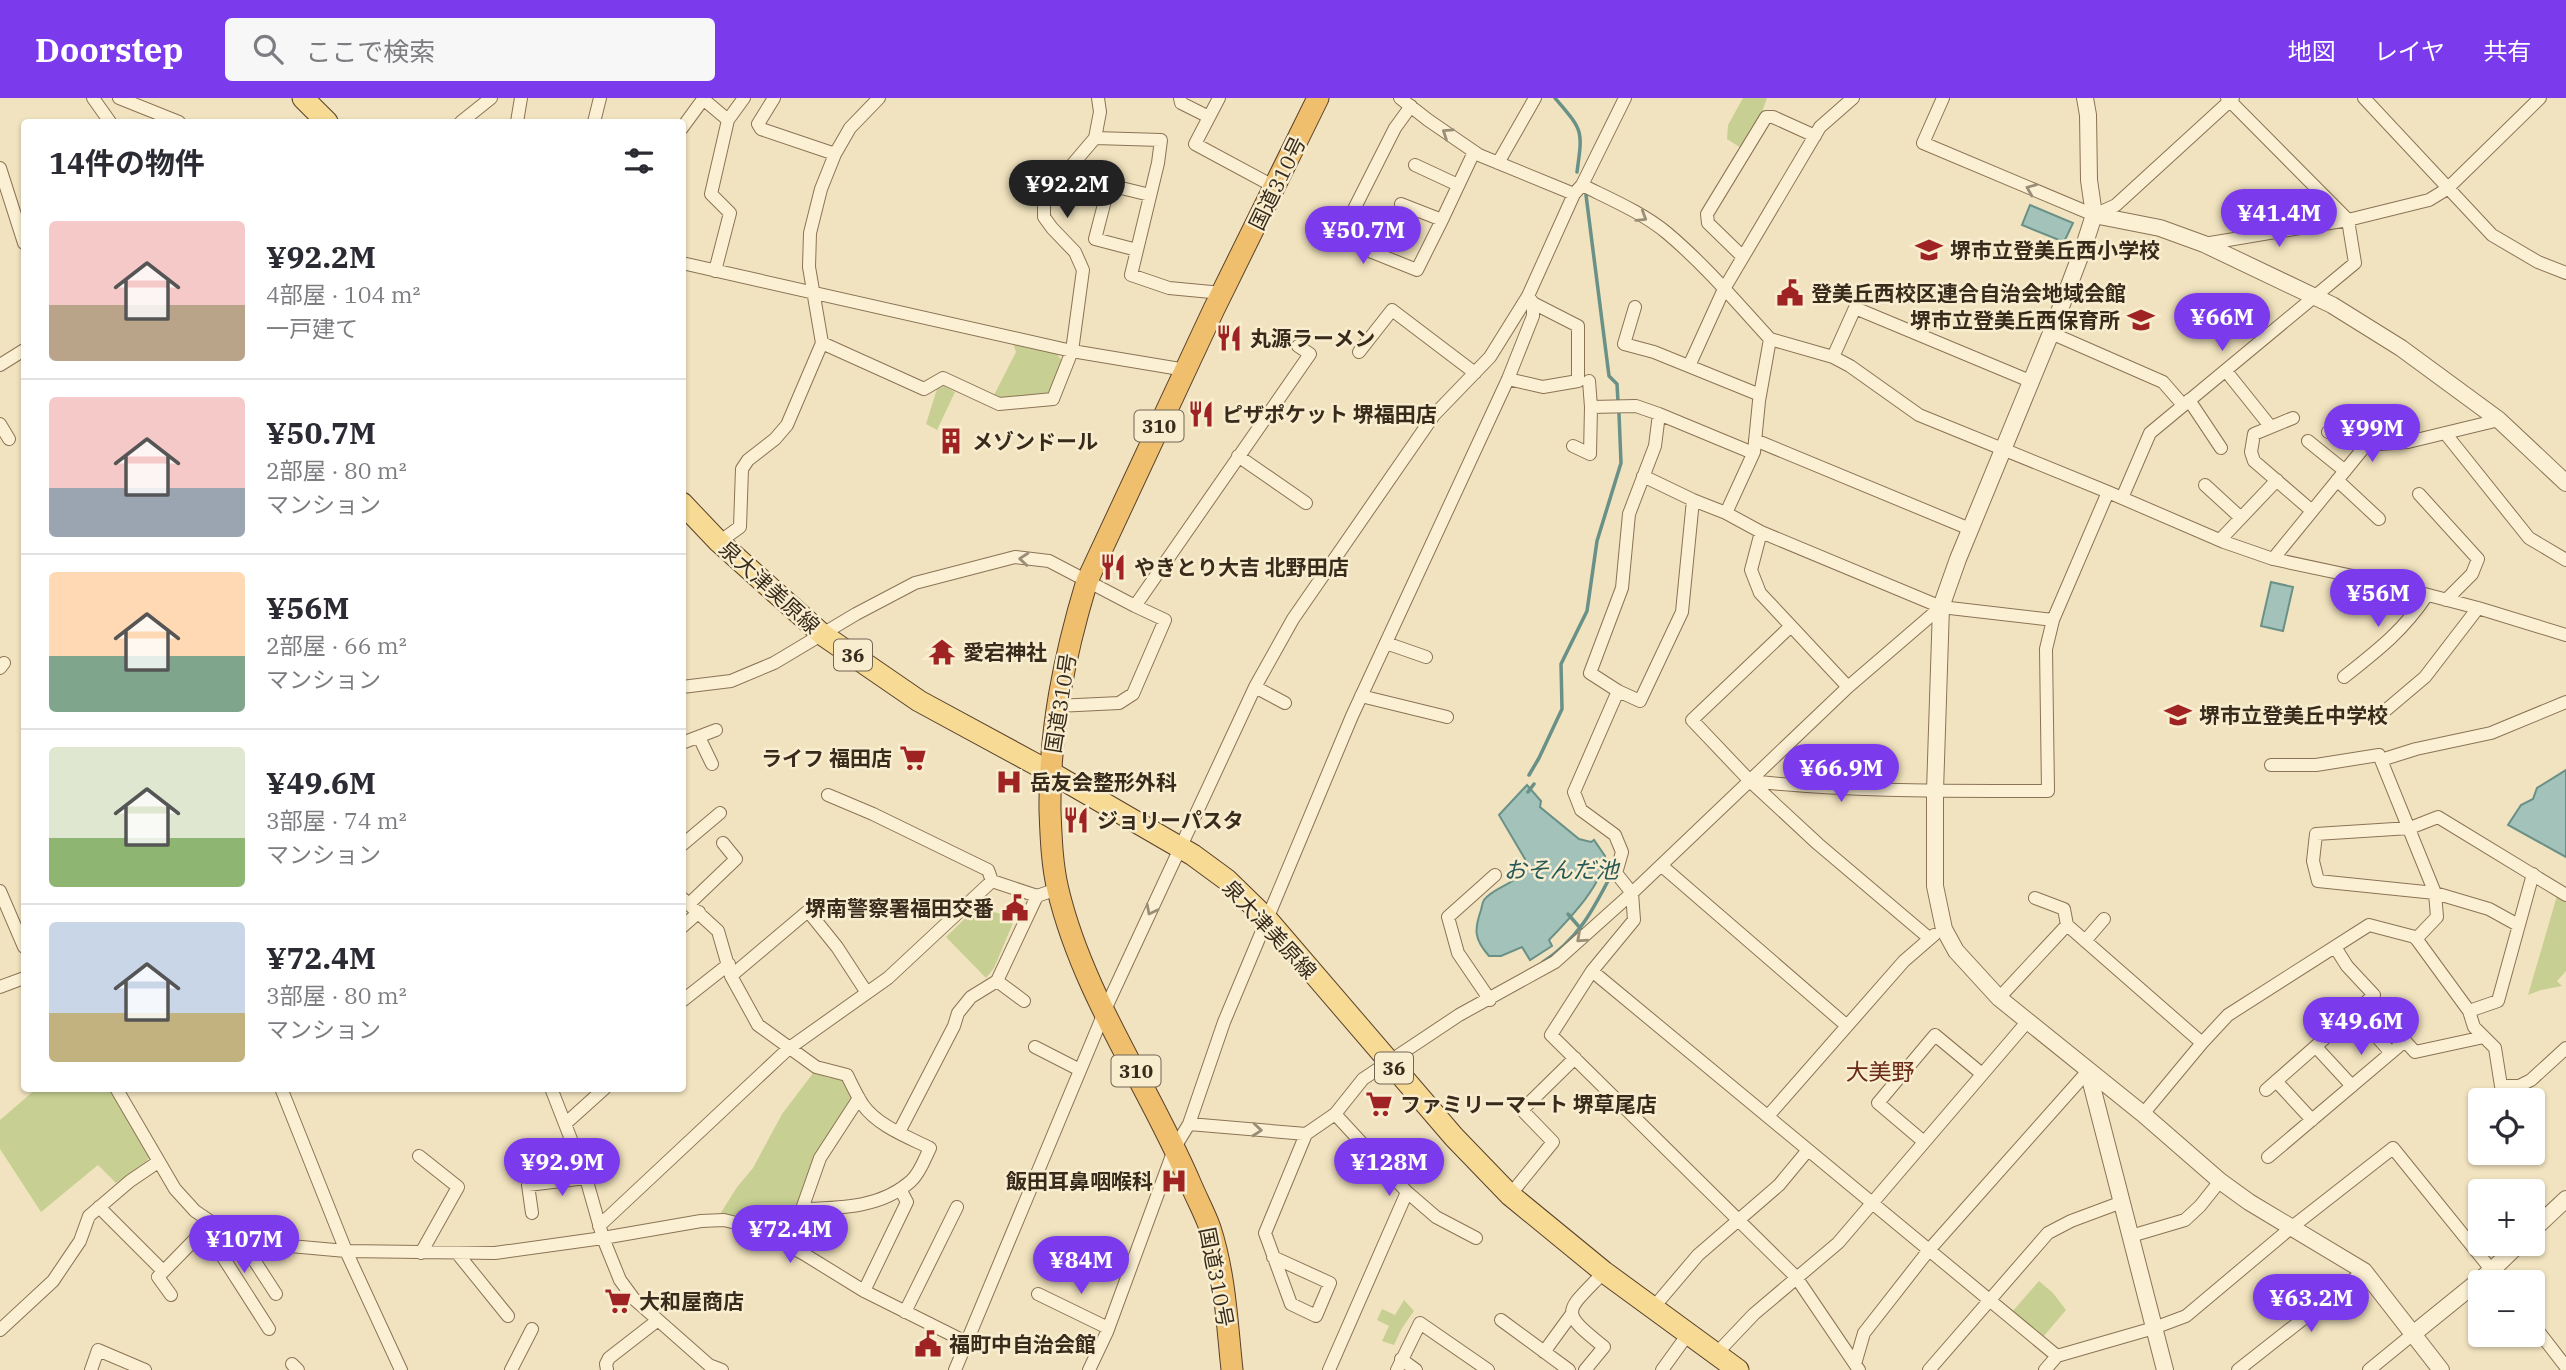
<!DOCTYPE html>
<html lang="ja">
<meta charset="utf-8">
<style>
:root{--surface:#fff;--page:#f7f7f7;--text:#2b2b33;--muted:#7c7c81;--line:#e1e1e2;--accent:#7c3aed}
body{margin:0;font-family:"IBM Plex Serif","Noto Sans JP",serif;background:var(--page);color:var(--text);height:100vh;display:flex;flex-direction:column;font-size:26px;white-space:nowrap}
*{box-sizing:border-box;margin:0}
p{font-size:23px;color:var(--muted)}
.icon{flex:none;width:38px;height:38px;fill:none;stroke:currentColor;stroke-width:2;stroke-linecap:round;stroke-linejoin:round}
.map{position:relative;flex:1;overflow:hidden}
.panel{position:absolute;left:21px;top:21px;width:665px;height:973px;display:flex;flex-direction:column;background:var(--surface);border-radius:7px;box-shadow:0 2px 5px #0004}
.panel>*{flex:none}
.controls{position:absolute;left:2468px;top:990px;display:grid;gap:14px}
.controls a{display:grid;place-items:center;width:77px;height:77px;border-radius:7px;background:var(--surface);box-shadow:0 2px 5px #0004;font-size:35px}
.price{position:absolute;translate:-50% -60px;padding:0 16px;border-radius:24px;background:var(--accent);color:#fff;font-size:23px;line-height:46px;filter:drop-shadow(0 2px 4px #0008)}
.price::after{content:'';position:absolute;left:50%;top:42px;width:21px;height:16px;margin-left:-10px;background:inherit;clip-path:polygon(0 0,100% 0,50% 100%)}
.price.current{background:#222;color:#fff}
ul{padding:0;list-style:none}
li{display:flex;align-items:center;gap:21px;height:175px;padding:0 28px}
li+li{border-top:2px solid var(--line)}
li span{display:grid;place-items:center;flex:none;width:196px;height:140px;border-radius:7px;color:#555}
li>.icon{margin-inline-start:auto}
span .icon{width:84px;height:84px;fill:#fffc;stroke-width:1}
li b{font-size:30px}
h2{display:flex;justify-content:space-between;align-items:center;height:84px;padding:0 28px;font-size:30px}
header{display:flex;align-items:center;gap:42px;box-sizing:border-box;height:98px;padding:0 35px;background:var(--accent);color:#fff}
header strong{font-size:33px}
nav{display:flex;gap:38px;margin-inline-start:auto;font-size:24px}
.search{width:490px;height:63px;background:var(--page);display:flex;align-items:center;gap:18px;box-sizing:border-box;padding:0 24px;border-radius:7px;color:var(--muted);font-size:26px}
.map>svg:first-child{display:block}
.green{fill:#c7d092}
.water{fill:#a3c2ba;stroke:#699188;stroke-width:2}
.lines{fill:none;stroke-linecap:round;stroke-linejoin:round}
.stream{stroke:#699188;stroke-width:3.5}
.minor-casing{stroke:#8b7356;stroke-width:14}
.tertiary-casing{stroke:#8b7356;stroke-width:18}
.primary-casing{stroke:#58412b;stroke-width:23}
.trunk-casing{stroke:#58412b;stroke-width:23}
.minor{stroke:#fbf0d3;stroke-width:12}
.tertiary{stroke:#fbf0d3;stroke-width:16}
.primary{stroke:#f7da94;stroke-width:21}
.trunk{stroke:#efbf6e;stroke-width:21}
.oneway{stroke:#9a8e78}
.labels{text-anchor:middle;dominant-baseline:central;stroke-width:5;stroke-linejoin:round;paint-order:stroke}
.shield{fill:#f8edcf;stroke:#726552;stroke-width:2}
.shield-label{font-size:19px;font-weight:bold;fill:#392b1c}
.street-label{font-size:21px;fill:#392b1c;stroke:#f8edcf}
.poi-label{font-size:21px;font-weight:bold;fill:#392b1c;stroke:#f8edcf;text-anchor:start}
.water-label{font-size:23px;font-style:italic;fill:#2a5a58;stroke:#f8edcf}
.neighbourhood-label{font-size:23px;fill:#692a18;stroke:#f8edcf}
</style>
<header>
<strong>Doorstep</strong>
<div class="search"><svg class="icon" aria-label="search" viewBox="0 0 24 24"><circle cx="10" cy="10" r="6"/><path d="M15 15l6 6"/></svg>ここで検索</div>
<nav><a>地図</a><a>レイヤ</a><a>共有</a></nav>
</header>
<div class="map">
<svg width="2566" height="1272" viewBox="0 0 2566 1272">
<rect width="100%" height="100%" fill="#f1e3bf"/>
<path class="green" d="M1743,0H1767L1762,14L1741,50L1727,41L1728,27Z
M1013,245L1056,255L1063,264C1059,273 1056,287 1049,294C1042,302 1003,302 994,297L1016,254Z
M944,288L955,294L937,332L926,326L937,291Z
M2557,798L2566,804V873L2557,883L2562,888L2541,892L2528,897Z
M977,809L1015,820L994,870L986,880L946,839Z
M814,974L829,980L842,981L855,1002L784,1141L719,1118L737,1089L753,1070L782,1016Z
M36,991H110L149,1059L147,1063L116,1085L98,1067L41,1114L0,1051V1022Z
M2039,1183L2053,1195L2066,1212L2043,1239L2012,1214Z
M1404,1202L1414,1213L1402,1230L1394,1247L1382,1243L1389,1228L1377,1222L1382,1211L1395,1217Z"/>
<path class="water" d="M2030,107L2073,125L2064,144L2022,127Z
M2271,484L2293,489L2283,533L2261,528Z
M2566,672V759L2508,727L2521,707L2533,701L2537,690Z
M1527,687L1541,703L1540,709L1579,741L1591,744L1594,742L1605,758C1604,786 1568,822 1549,842L1552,848L1530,862L1522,849L1501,858H1489C1474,841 1474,832 1481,812C1482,809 1482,805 1484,802C1496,786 1526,786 1525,761L1499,717Z"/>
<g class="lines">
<path class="stream" d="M1555,0C1583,33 1583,31 1577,74
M1586,97L1609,278L1617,286L1618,304
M1529,677L1539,660L1562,611L1561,566L1587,513L1597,443L1621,365L1619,316
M1528,694L1534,686
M1568,816L1581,831
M1543,864C1577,842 1592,814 1610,779"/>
<g class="minor-casing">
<path id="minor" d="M93,0L110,24
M119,0L179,24
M774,0L758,26L761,31L835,56
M1180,0L1181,5L1209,19
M1219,0L1195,46L1275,89
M1400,0L1428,22L1479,57L1574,96
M1943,0L1923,45L2094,117L2116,107L2233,0
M2364,0L2492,137L2538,164L2566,175
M703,1L728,22
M461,24L491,0
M517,24L521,0
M594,24L600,0
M682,30L704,0
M1095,40L1161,42L1158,65L1131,177L1169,190L1222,195
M1498,65L1535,0
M1415,67L1458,87
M0,70L24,145
M1582,87C1610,101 1643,115 1667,135C1705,167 1737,205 1770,241L1759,303L1754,354L1726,415
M1401,106L1442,122L1417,172L1372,154L1343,133L1395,30L1411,8
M1442,122L1474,54
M2204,146L2348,122L2429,102L2447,91L2540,0
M1137,152L1095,141L1109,87L1150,97
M1743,159L1708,125L1707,116L1766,19H1773L1815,38
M682,165L1072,253L1186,272
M715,173L730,115L711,96L728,22L744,0
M1635,209L1624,246L1654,254L1760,297
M2051,235L2163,284L2183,307
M1770,241L1833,259L1850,268L1919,317L2108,394L2224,444L2273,461L2367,481L2478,510L2566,537
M822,245L924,291L943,280L999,306L1053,301L1072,253L1083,172L1075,154L1052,130L1044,119V105L1049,94L1095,40L1100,14L1098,0
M1359,254L1392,212L1475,275
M1833,259L1855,210L2030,283
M0,267L24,252
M1689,268L1724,191L1820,29L1853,0
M2226,273L2270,328
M1508,281L1543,289L1578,283V228L1533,205
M2189,302L2221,350
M1591,309L1636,308L1659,316
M2293,320L2254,336L2251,354L2254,363L2312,413
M0,326L9,341
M2328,334L2366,347
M2445,335L2529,440L2566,462
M1755,342L1970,431
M2308,343L2345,373
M1573,348L1590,356L1591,309L1589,283
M1238,358L1306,405
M1643,378L1693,402L1726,415L1761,434L1941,509L2053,522
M2337,382L2379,421
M2205,387L2241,420
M2419,396L2478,461L2472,476L2446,502
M2122,400L2150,335L2355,165L2348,122L2227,0
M1693,402L1682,514L1640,603L1618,593L1590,575L1622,490L1629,416L1655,348L1659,316L1753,355
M1761,434L1751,472L1760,495L1791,528L1692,622L1750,683L1818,746L1929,840
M2220,442L2277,382
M719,444L740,429L742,371L748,362L775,341L787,327L822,245L809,169L810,135L821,91L835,56L850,30L879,0
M2273,461L2366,347L2408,344L2499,322
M1791,528L1848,589
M1386,545L1426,559
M0,570L4,565
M2344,579C2378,552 2403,533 2427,497
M682,589L731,583L774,565L856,516L915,485L1015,459L1049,463L1135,508L1310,256L1298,248
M1255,589L1285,605
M1361,598L1447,619
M1057,608L1119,605L1133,596L1165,522L1135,508
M2386,612L2425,579L2478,510
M699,639L712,666
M682,645L716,632
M2381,662L2416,651L2491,635L2566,604
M2271,667H2316L2379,657L2435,795L2437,819L2416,841
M1750,683C1848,694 1949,693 2048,693L2046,551L2053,522L2108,394
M828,697L873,716L988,772L992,783
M682,747L720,715
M1662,768L1847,928
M0,793L24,849
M682,800L718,833L731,878L758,927L816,969L847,977C852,987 857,998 863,1007C878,1028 908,1039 930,1050C925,1060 920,1075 911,1083C881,1110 840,1110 802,1111L820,1060L859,1000
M2035,800L2064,811L2067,827
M690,805L736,761L723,745
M2518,827L2489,811L2435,795L2318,783L2313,763L2316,736L2410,730L2438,719L2566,797
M682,829L699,814
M2085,843L2104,821
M1592,873L2057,1258L2154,1230L2186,1218L2292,1129L2393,1050L2502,1185
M731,878L808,813L837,849L867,895
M997,883L1024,903
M0,889L24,880
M1999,900L2067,827L2202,945
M1490,902L1458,855L1448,819L1495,777
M682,903L729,866
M2469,913L2498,903L2533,776
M2355,914L2391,955
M1035,949L1080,972
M2316,949L2352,988
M2276,983L2312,1022
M116,990L175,1091L195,1113L229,1136L268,1146L346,1153L495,1155L603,1140L701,1123L724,1122L756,1130L804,1156L864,1193L966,1244
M281,990L346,1153L401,1272
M551,990L586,1080L603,1140L620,1182L634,1201L658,1222L709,1267L722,1272
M2266,992L2374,897L2347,868L2335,849
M1335,1016L1407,1094L1436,1119L1476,1140
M2143,1016L2202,945L2228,917L2369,827L2415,839L2469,913L2474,929L2495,950L2501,988H2519L2531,982L2566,950
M1768,1018L1904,863L1934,837
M565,1026L605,990
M1189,1026L1306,1036L1335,1016L1363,981L1459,917L1555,864L1632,795L1616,775L1622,754L1615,737L1581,712L1574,694L1618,593
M899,1034L954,928L958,915L971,899L997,883L1037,798
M1924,1044L1878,1005L1935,937L1982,976
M419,1058L458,1089L421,1155
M2268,1059L2405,943L2415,954L2484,939
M1510,1097L1553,1044L1522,1012L1575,960
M99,1109L163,1173
M532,1115L528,1087L586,1080
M599,1128L788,951L888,880L992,783L1037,798L1057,791
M205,1131L269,1231
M2131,1138L2185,1122L2200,1108L2220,1083
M239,1139L276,1196
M457,1155L508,1218
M1273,1159L1330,1185L1316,1218L1291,1206L1265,1135L1306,1036
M864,1193L907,1104L900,1091
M1038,1196L1108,1230
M171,1197L158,1179L205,1131L207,1126
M1653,1210L1698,1157L1779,1087L1808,1052
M905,1214L957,1109
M1501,1222L1569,1272
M2532,1225L2566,1269
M0,1232L53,1183L80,1143L89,1118L130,1083L158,1064
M1544,1254L1571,1217
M1716,1256L1754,1216L1838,1145L2027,924
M1401,1261L1416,1272
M292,1266L298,1272
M1855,1266L1864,1235L1929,1152L2088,973
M91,1272L98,1252L145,1272
M511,1272L532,1231
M607,1272L606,1266L609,1260L658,1222
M955,1272L1109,903L1255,589L1293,521L1434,317L1490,259L1528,198L1574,96L1582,87L1625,0
M1089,1272L1107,1234L1175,1049L1189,1026L1224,924L1352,618L1508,281L1533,218V205L1528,198
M1329,1272L1407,1094
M1397,1272L1420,1225L1488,1272
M1585,1272L1604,1249C1558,1212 1565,1215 1604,1174
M1662,1272L1688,1236
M1859,1272L1796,1179L1551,937L1592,873L1634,822L1632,795L1848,589L1941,509
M1929,1272L2048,1135L2071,1123L2122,1104
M2045,1272L2057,1258
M2238,1272L2364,1173
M2369,1272L2413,1236"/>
</g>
<g class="tertiary-casing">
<path id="tertiary" d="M2085,0L2088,17L2089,82L2094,117L2084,148L2051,235L1958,461L1941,509L1935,693V788L1944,831L1956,853L1999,900L2143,1016L2220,1083L2249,1104L2364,1173L2441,1272
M2094,117L2160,130L2204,146L2332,207L2401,250L2499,322L2566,385
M2088,973L2165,1272
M2532,1133L2566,1101
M2413,1236L2492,1172L2519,1146"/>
</g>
<g class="primary-casing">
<path id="primary" d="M303,0L327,24
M682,405L719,444L823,537L919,603L1050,674L1193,757L1227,782L1266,820L1454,1039L1510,1097L1604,1174L1738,1272"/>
</g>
<g class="trunk-casing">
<path id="trunk" d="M1232,1272C1227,1225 1225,1176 1210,1130C1205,1116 1197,1101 1191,1087C1149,988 1083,897 1058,792C1052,767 1051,739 1050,713C1049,633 1064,559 1087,483L1214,211L1318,0"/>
</g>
<use href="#minor" class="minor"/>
<use href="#tertiary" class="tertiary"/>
<use href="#primary" class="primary"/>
<use href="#trunk" class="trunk"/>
</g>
<defs><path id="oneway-chevron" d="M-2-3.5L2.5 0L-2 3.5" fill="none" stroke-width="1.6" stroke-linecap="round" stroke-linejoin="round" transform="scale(1.75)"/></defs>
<g class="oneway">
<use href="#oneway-chevron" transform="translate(1447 35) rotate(-146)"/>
<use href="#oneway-chevron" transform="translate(2031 91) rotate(-157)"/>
<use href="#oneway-chevron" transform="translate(1642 119) rotate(32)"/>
<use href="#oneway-chevron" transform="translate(1024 461) rotate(-175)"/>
<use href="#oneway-chevron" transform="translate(1151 812) rotate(117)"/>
<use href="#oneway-chevron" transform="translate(1581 840) rotate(138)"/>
<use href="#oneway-chevron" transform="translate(1257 1032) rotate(5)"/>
</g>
<defs>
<g id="school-bare" transform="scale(2.1)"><path d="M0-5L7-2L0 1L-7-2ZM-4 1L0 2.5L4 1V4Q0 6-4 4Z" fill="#9e2322" stroke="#f8edcf" stroke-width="2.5" paint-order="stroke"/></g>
<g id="civic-bare" transform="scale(2.1)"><path d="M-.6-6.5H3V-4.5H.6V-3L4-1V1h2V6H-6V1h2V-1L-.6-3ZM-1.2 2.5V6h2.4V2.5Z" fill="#9e2322" stroke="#f8edcf" stroke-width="2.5" paint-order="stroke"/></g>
<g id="restaurant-bare" transform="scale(2.1)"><path d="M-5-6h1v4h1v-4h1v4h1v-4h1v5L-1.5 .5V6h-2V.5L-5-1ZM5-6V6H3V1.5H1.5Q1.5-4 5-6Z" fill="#9e2322" stroke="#f8edcf" stroke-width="2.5" paint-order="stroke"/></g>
<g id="building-bare" transform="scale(2.1)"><path d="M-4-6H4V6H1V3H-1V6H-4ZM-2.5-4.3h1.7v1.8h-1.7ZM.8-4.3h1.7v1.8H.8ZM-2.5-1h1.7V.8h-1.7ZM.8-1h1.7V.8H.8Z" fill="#9e2322" stroke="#f8edcf" stroke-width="2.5" paint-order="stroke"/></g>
<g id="temple-bare" transform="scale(2.1)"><path d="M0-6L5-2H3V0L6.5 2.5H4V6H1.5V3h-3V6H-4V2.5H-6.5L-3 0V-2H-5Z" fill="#9e2322" stroke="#f8edcf" stroke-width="2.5" paint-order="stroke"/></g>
<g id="supermarket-bare" transform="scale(2.1)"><path d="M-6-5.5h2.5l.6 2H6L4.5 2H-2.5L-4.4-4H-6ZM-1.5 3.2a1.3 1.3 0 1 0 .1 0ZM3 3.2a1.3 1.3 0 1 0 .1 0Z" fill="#9e2322" stroke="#f8edcf" stroke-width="2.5" paint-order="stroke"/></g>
<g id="hospital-bare" transform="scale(2.1)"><path d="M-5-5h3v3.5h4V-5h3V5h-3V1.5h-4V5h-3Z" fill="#9e2322" stroke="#f8edcf" stroke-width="2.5" paint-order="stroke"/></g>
</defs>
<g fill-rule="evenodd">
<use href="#school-bare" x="1929" y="152"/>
<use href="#civic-bare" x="1790" y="195"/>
<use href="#school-bare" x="2141" y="222"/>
<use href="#restaurant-bare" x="1229" y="240"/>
<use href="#restaurant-bare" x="1201" y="316"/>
<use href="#building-bare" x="951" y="343"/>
<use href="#restaurant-bare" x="1113" y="469"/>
<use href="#temple-bare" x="942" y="554"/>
<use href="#school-bare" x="2178" y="617"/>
<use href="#supermarket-bare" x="913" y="660"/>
<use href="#hospital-bare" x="1009" y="684"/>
<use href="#restaurant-bare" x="1076" y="722"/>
<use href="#civic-bare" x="1015" y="810"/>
<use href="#supermarket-bare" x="1379" y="1006"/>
<use href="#hospital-bare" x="1174" y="1083"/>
<use href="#supermarket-bare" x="618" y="1203"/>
<use href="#civic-bare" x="928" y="1246"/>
</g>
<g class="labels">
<g class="shield">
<rect x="1134.5" y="312.5" width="49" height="31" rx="5"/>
<rect x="834" y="541.5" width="38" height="31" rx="5"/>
<rect x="1375" y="954.5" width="38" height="31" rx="5"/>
<rect x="1111.5" y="957.5" width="49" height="31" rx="5"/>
</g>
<g class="shield-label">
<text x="1159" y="328">310</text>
<text x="853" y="557">36</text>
<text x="1394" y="970">36</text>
<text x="1136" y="973">310</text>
</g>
<g class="street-label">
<text transform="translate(1277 85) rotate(-64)">国道310号</text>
<text transform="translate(770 489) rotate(42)">泉大津美原線</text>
<text transform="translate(1060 605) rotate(-81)">国道310号</text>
<text transform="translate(1270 831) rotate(47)">泉大津美原線</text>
<text transform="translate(1217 1179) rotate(79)">国道310号</text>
</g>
<g class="poi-label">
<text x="1950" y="152">堺市立登美丘西小学校</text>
<text x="1811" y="195">登美丘西校区連合自治会地域会館</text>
<text x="2120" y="222" text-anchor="end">堺市立登美丘西保育所</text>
<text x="1250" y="240">丸源ラーメン</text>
<text x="1222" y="316">ピザポケット 堺福田店</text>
<text x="972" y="343">メゾンドール</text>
<text x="1134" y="469">やきとり大吉 北野田店</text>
<text x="963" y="554">愛宕神社</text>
<text x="2199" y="617">堺市立登美丘中学校</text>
<text x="892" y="660" text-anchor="end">ライフ 福田店</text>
<text x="1030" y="684">岳友会整形外科</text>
<text x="1097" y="722">ジョリーパスタ</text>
<text x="994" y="810" text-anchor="end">堺南警察署福田交番</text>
<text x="1400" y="1006">ファミリーマート 堺草尾店</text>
<text x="1153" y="1083" text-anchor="end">飯田耳鼻咽喉科</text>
<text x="639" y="1203">大和屋商店</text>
<text x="949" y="1246">福町中自治会館</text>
</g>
<g class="water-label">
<text x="1561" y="771">おそんだ池</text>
</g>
<g class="neighbourhood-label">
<text x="1880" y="973">大美野</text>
</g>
</g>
</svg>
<div class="controls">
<a><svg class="icon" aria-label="locate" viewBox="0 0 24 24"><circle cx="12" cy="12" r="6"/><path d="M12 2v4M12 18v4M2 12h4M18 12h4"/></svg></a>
<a>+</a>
<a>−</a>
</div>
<b class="price current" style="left:1067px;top:122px">¥92.2M</b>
<b class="price" style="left:2279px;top:151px">¥41.4M</b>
<b class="price" style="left:1363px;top:168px">¥50.7M</b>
<b class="price" style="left:2222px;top:255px">¥66M</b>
<b class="price" style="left:2372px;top:366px">¥99M</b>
<b class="price" style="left:2378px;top:531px">¥56M</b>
<b class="price" style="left:1841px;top:706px">¥66.9M</b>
<b class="price" style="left:2361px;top:959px">¥49.6M</b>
<b class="price" style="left:562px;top:1100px">¥92.9M</b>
<b class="price" style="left:1389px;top:1100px">¥128M</b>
<b class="price" style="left:790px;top:1167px">¥72.4M</b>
<b class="price" style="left:244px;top:1177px">¥107M</b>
<b class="price" style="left:1081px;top:1198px">¥84M</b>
<b class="price" style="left:2311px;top:1236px">¥63.2M</b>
<section class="panel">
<h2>14件の物件<svg class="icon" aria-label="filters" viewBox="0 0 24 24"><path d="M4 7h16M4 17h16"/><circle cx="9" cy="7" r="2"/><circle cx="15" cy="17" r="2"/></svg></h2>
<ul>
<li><span style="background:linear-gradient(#f6c9c9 60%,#b9a48a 0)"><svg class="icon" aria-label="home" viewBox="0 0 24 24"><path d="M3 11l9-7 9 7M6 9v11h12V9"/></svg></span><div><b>¥92.2M</b><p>4部屋 · 104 m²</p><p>一戸建て</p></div></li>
<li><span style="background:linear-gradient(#f6c9c9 65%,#9aa5b1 0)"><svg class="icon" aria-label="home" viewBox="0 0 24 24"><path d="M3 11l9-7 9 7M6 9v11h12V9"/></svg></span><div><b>¥50.7M</b><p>2部屋 · 80 m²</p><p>マンション</p></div></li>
<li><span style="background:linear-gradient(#ffd9b3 60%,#7fa58c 0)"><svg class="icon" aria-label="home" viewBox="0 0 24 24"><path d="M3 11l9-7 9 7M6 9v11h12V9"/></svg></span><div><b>¥56M</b><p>2部屋 · 66 m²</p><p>マンション</p></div></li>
<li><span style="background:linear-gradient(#dfe7d0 65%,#8fb573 0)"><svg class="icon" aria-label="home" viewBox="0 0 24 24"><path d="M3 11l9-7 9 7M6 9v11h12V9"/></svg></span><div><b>¥49.6M</b><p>3部屋 · 74 m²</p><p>マンション</p></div></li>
<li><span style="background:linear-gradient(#c9d6e8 65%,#c2b280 0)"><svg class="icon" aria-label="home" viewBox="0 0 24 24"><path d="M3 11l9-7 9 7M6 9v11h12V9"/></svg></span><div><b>¥72.4M</b><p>3部屋 · 80 m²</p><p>マンション</p></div></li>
</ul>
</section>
</div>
